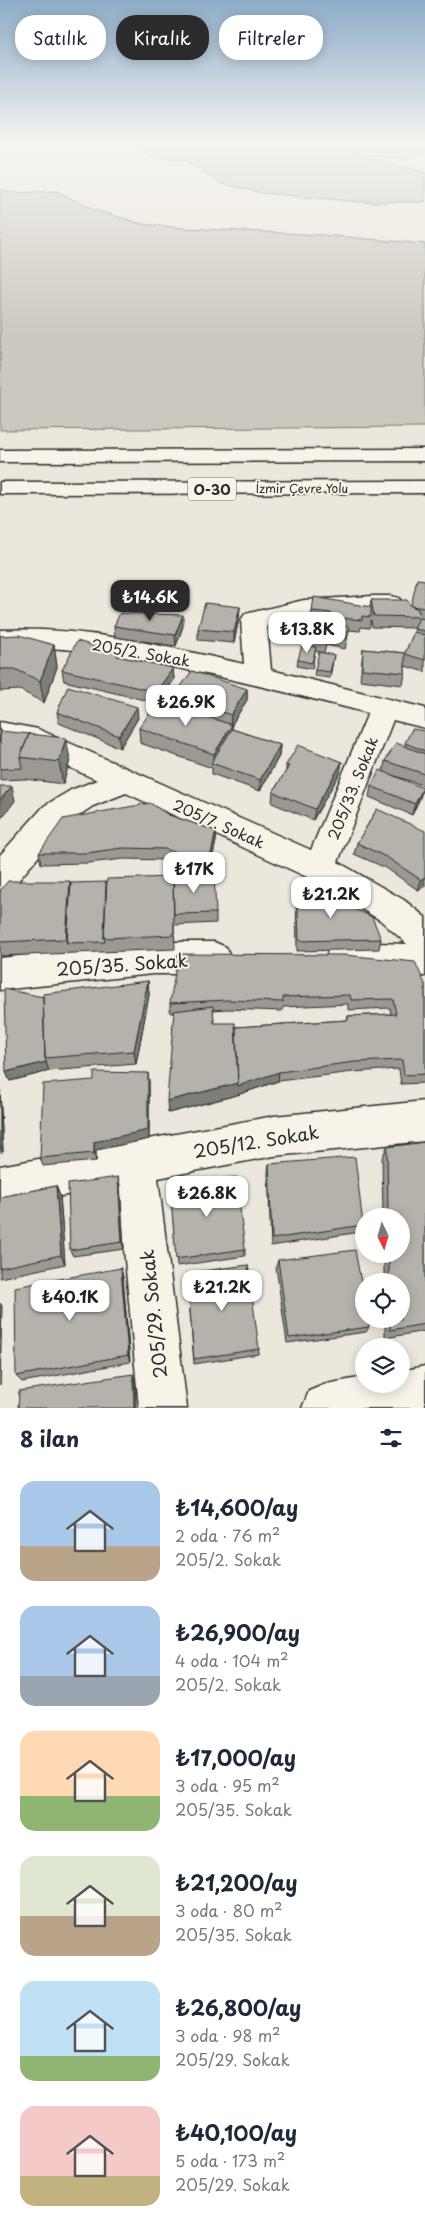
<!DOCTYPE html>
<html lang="tr">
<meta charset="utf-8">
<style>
:root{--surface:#fff;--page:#f6f6f7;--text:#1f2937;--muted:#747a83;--accent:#2b2b2b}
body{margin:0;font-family:"Playpen Sans",sans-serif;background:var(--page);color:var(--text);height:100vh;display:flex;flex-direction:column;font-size:19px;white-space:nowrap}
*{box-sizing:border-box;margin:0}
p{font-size:16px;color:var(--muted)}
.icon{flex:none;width:28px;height:28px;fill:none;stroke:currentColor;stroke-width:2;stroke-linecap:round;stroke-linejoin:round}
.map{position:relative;height:1408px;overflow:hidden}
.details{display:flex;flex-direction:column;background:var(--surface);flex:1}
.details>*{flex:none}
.hud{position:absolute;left:15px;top:15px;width:395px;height:45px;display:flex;gap:10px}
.needle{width:32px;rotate:175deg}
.buttons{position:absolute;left:355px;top:1208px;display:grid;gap:10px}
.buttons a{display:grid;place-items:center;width:55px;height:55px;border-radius:50%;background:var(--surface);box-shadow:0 2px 12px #0003;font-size:25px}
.price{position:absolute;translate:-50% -42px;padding:0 11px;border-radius:10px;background:#fff;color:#222;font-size:16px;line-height:32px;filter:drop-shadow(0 1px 2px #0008)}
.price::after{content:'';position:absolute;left:50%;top:30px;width:15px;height:11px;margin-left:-8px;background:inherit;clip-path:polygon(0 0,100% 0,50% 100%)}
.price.active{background:var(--accent);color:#fff}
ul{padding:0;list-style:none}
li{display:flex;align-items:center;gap:15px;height:125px;padding:0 20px}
li span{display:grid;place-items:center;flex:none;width:140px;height:100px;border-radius:15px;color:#555}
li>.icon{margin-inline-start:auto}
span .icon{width:60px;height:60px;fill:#fffc;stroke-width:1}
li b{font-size:21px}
h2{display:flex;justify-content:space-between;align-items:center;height:60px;padding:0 20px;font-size:21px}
.pill{padding:0 18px;border-radius:20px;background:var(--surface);box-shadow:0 2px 12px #0003;font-size:18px;line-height:45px}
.pill.active{background:var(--accent);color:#fff}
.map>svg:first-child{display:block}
.green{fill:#cbc8bf;stroke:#7b7a75}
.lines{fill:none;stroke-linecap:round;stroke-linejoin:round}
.minor-casing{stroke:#2b2b2b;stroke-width:3}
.highway-casing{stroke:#2b2b2b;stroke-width:3}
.minor{fill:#f7f3e8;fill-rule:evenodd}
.highway{fill:#f7f3e8;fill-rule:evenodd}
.wall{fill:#9c9993;stroke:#2b2b2b;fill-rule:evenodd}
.shaded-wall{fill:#7f7d78;stroke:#2b2b2b}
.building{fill:#b5b2ab;stroke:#2b2b2b}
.labels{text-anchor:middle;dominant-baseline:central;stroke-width:4;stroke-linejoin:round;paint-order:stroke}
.far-street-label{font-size:12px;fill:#2b2b2b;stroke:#f7f3e8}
.shield{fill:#f7f3e8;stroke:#686764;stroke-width:1}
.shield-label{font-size:14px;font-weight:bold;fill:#2b2b2b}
.street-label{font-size:15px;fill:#2b2b2b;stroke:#f7f3e8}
.near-street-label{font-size:18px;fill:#2b2b2b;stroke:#f7f3e8}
</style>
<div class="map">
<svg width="425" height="1408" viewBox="0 0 425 1408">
<rect width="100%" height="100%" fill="#ebe7dd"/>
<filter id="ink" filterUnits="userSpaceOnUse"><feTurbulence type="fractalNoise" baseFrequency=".02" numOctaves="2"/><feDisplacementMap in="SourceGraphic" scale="10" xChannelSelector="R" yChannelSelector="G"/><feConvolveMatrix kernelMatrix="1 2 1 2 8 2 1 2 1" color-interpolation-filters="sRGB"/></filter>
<g filter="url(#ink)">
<path class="green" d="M131,142H425V152L407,159L350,154L425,172V202H361L262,193L220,183L186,160L150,157Z
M0,189L14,193L57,191L95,210L142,224L184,228L322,235L425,244V427L0,430Z"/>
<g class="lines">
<g class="minor-casing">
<path id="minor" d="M373,596H390L399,598L402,604L399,610L390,612C349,613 306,612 267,625L271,670L425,708V728L393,720L338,862L404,900L425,917V976L342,974L330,969L325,958L330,947L342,942L407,944L380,920L309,878L126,793L93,806L66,824L12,888L0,892V855L44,806L71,790L97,780L23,746L0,742V722L38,729L311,850L368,713C305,697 242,681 178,668C119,656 61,644 0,648V630C82,626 164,646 244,664L241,620L245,614L304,600Z
M153,942H214L226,947L231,958L226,969L214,974H153L0,990V958Z
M425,1101V1141L274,1156L158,1178L187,1408H139L118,1185L0,1208V1166L274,1116Z
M425,1366V1408H302L309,1391L326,1384L364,1377V1384H401V1371Z"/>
</g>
<g class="highway-casing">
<path id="highway" d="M425,449V461L0,462V450Z
M425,481V493L0,494V482Z"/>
</g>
<use href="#minor" class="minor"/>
<use href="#highway" class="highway"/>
</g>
<path class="wall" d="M425,580V672L405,666V673L403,685L360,680L362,660L363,649L405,653L413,635L415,628L372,627L371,620L369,628L361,627L360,631L349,630L345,649L326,645L324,653L315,651L312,669L297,666L298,660L305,645L306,638L311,621L312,611L370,607L371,600L411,606Z
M240,607L239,618L234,643L198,640V629Z
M309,625L304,642L277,638L278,632Z
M114,626H183L176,646L115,637Z
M0,636L54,645L57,667L44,703L20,690L0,691Z
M334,655L330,678L314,676L315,670Z
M117,656L173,668L174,680L157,703L64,681L62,670Z
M247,689V700L232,724V729L280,745L279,756L260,791L212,774V768L140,743L139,728L175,705L174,696Z
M57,712L138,718L120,748L59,723Z
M0,731L70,760L63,784L25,779L0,780Z
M425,731V786L392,775L420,798L412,815L369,797L371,786L383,772L385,761L405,746V743Z
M286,765L340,773L313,820L272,803L273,792L286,771Z
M377,809L425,886L418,890L386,868L354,854L357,843Z
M169,815L216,831V841L209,873L166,860L124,859L88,863L41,864L39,853Z
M297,882L381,939L379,949L297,951L296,892Z
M71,885L216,913V923L174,925L175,949L0,956V891Z
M148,981L149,995L136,1064L49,1071L10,1081L6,1072L43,997Z
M425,984V1083L401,1084L399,1069L353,1072L278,1081L237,1095L168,1113L174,1012L170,1013V1003ZM348,1004V1010L390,1008L391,1014L348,1016L347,1020L236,1027L214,1023L213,1010L227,1009L282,1011L283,1007Z
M148,1073L149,1082V1139L96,1150V1161L43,1166L40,1158L94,1080Z
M0,1090L3,1152H0Z
M425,1142V1331L385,1338V1319H401V1281H384V1254H401V1216H383L382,1158L387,1147Z
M269,1164L363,1225L360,1232L271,1246L268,1172Z
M120,1185L124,1249L73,1256L70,1250Z
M56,1186L60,1196L65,1264L0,1278V1197Z
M170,1186L245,1249V1256L177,1266Z
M278,1260L369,1327L366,1332L287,1343L276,1267Z
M187,1273L259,1349L258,1354L194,1364Z
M123,1277L130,1362L22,1382L16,1376Z"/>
<path class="shaded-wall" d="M240,607L239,618L234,643V632Z
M183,615V626L176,646L175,635Z
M309,619V625L304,642L305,636Z
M54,645L57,667L44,703L40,681Z
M173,668L174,680L157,703L156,692Z
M247,689V700L230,727L231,715Z
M137,707L138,718L120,748L119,736Z
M232,725V740L214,764V754Z
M66,738L70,760L63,784L59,762Z
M280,745L279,756L260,791V780Z
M342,762L340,773L313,820L315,809Z
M12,786L15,801L0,820V800Z
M423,788L420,798L412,815L415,804Z
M216,831V841L209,873V863Z
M425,877V886L418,890L421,880Z
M70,881L73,896L67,943L66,939Z
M148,981L149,995L136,1064L134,1051Z
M46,1062L49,1071L10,1081L6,1072Z
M279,1072L278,1081L237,1095L168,1113L167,1101Z
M148,1073L149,1082V1139L96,1150V1161L94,1153V1142Z
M0,1090V1091L3,1152L0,1145Z
M118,1177L120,1185L124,1249L122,1242Z
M56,1186L60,1196L65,1264L61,1255Z
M121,1268L123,1277L130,1362L128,1355Z
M0,1303L2,1306L0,1385Z
M133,1374L135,1380L136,1408H134Z"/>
<path class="building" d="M417,579L425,580V608L411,606Z
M314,597L371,607V617L362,616V620L331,617V613L312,611Z
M371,600H407L411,606L418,609L420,617L374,616Z
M205,603L240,607L234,632L198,629Z
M120,613L183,615L175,635L114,626Z
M283,615L309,619L305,636L278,632Z
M419,618L425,619V631L414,629Z
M311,621L349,627L347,638L328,634L326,642L306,638Z
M414,632L425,635V660L405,654V673L362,669L363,649L405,653Z
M19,635L54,645L40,681L15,669H0V636Z
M77,641L117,653V656L173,668L156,692L62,670Z
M302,645L316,647L312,663L298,660Z
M319,652L334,655L330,672L315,670Z
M192,671L247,689L231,715L174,696Z
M68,686L137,707L119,736L57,712Z
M159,700L232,725L214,754L139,728Z
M232,729L280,745L260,780L211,763Z
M412,729L425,731V751L405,743Z
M0,731L30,734H29L20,757L22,768L0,769Z
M29,734L66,738L59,762L20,757Z
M396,743L425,754V774L385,761Z
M298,745L342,762L315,809L273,792L289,766L286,765Z
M380,770L423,788L415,804L371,786Z
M0,786H12L0,800Z
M150,803L169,815L216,831L209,863L165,849L122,848L87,853H39L63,819Z
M377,809L425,831V877L421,880L388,858L357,843Z
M214,874L216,913L174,914L173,876Z
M173,877L174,935L104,938L107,879Z
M8,881H70L66,939L0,942V891Z
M106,882L104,938L105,942L67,943L71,883Z
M297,882L372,917L381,939L299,941Z
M178,954L345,955L415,962L425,984V1074L404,1075L402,1060L355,1062L279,1072L238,1086L236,1027L348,1020V1016L396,1014L393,999L351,1000L350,995L283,997V1002L227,1000L170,1003Z
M148,981L134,1051L45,1058L43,994Z
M4,989L43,997L45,1058L46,1062L6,1072Z
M213,1006L214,1023H235L238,1083L167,1101L174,1011Z
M94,1072L148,1073V1130L94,1142V1153L40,1158L43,1084L94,1080Z
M425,1142V1324L390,1330V1319H401V1281H389V1254H401V1216H388L387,1147Z
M355,1157L363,1225L272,1239L269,1164Z
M118,1177L122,1242L70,1250L68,1184Z
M236,1177L245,1249L176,1259L170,1186Z
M56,1186L61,1255L0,1268V1197Z
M355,1250L364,1298V1319H368L369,1327L289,1338L278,1260Z
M248,1265L259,1349L194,1359L187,1273Z
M121,1268L128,1355L16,1376L15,1287Z
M133,1374L134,1408H18L19,1391Z"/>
</g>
<linearGradient id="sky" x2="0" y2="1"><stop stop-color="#8cacc8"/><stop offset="0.42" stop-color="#f6f4f0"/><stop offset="1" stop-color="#f6f4f0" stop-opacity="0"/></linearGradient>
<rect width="425" height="339" fill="url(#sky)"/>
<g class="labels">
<g class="far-street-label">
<text x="302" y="488">İzmir Çevre Yolu</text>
</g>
<rect class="shield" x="188" y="477.5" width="48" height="23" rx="4"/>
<g class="shield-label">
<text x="212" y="489">O-30</text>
</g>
<g class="street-label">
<text transform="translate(141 652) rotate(10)">205/2. Sokak</text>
<text transform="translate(352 788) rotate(-68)">205/33. Sokak</text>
<text transform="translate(219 823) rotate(24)">205/7. Sokak</text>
</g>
<g class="near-street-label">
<text transform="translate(122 964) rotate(-4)">205/35. Sokak</text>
<text transform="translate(256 1141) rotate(-9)">205/12. Sokak</text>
<text transform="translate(153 1314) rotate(-96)">205/29. Sokak</text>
</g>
</g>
</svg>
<div class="buttons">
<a><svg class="needle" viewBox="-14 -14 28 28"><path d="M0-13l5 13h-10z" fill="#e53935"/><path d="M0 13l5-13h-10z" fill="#747a83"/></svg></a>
<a><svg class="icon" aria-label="locate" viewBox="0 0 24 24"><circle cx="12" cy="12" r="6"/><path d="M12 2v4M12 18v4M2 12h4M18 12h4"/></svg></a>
<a><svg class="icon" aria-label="layers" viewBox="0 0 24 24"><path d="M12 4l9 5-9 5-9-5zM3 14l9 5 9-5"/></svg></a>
</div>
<b class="price active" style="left:150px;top:622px">₺14.6K</b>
<b class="price" style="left:307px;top:654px">₺13.8K</b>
<b class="price" style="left:186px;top:727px">₺26.9K</b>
<b class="price" style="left:194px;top:894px">₺17K</b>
<b class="price" style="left:331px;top:919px">₺21.2K</b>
<b class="price" style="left:207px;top:1218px">₺26.8K</b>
<b class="price" style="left:222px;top:1312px">₺21.2K</b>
<b class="price" style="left:70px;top:1322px">₺40.1K</b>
<div class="hud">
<a class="pill">Satılık</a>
<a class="pill active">Kiralık</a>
<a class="pill">Filtreler</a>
</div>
</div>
<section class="details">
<h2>8 ilan<svg class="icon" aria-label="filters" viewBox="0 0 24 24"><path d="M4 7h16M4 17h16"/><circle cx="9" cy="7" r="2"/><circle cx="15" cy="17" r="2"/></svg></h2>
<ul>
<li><span style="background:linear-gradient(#a9c7e8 65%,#b9a48a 0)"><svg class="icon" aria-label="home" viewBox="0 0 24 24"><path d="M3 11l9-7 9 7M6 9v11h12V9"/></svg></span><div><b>₺14,600/ay</b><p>2 oda · 76 m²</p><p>205/2. Sokak</p></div></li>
<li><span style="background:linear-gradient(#a9c7e8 70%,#9aa5b1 0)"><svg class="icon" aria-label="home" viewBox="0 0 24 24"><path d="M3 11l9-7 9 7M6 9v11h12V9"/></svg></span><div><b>₺26,900/ay</b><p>4 oda · 104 m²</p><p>205/2. Sokak</p></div></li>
<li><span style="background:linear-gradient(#ffd9b3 65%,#8fb573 0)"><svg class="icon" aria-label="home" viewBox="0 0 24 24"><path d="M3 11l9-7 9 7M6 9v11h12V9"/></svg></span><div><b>₺17,000/ay</b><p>3 oda · 95 m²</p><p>205/35. Sokak</p></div></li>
<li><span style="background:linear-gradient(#dfe7d0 60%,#b9a48a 0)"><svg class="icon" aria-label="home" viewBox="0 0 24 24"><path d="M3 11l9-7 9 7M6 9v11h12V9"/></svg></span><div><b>₺21,200/ay</b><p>3 oda · 80 m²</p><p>205/35. Sokak</p></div></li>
<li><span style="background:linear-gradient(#bfe0f5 75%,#8fb573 0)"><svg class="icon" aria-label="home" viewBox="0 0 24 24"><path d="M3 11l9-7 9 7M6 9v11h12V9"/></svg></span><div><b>₺26,800/ay</b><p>3 oda · 98 m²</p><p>205/29. Sokak</p></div></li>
<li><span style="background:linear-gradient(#f6c9c9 70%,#c2b280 0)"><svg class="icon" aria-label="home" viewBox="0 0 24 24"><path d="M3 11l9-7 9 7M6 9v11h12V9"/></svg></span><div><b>₺40,100/ay</b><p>5 oda · 173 m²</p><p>205/29. Sokak</p></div></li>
</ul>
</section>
